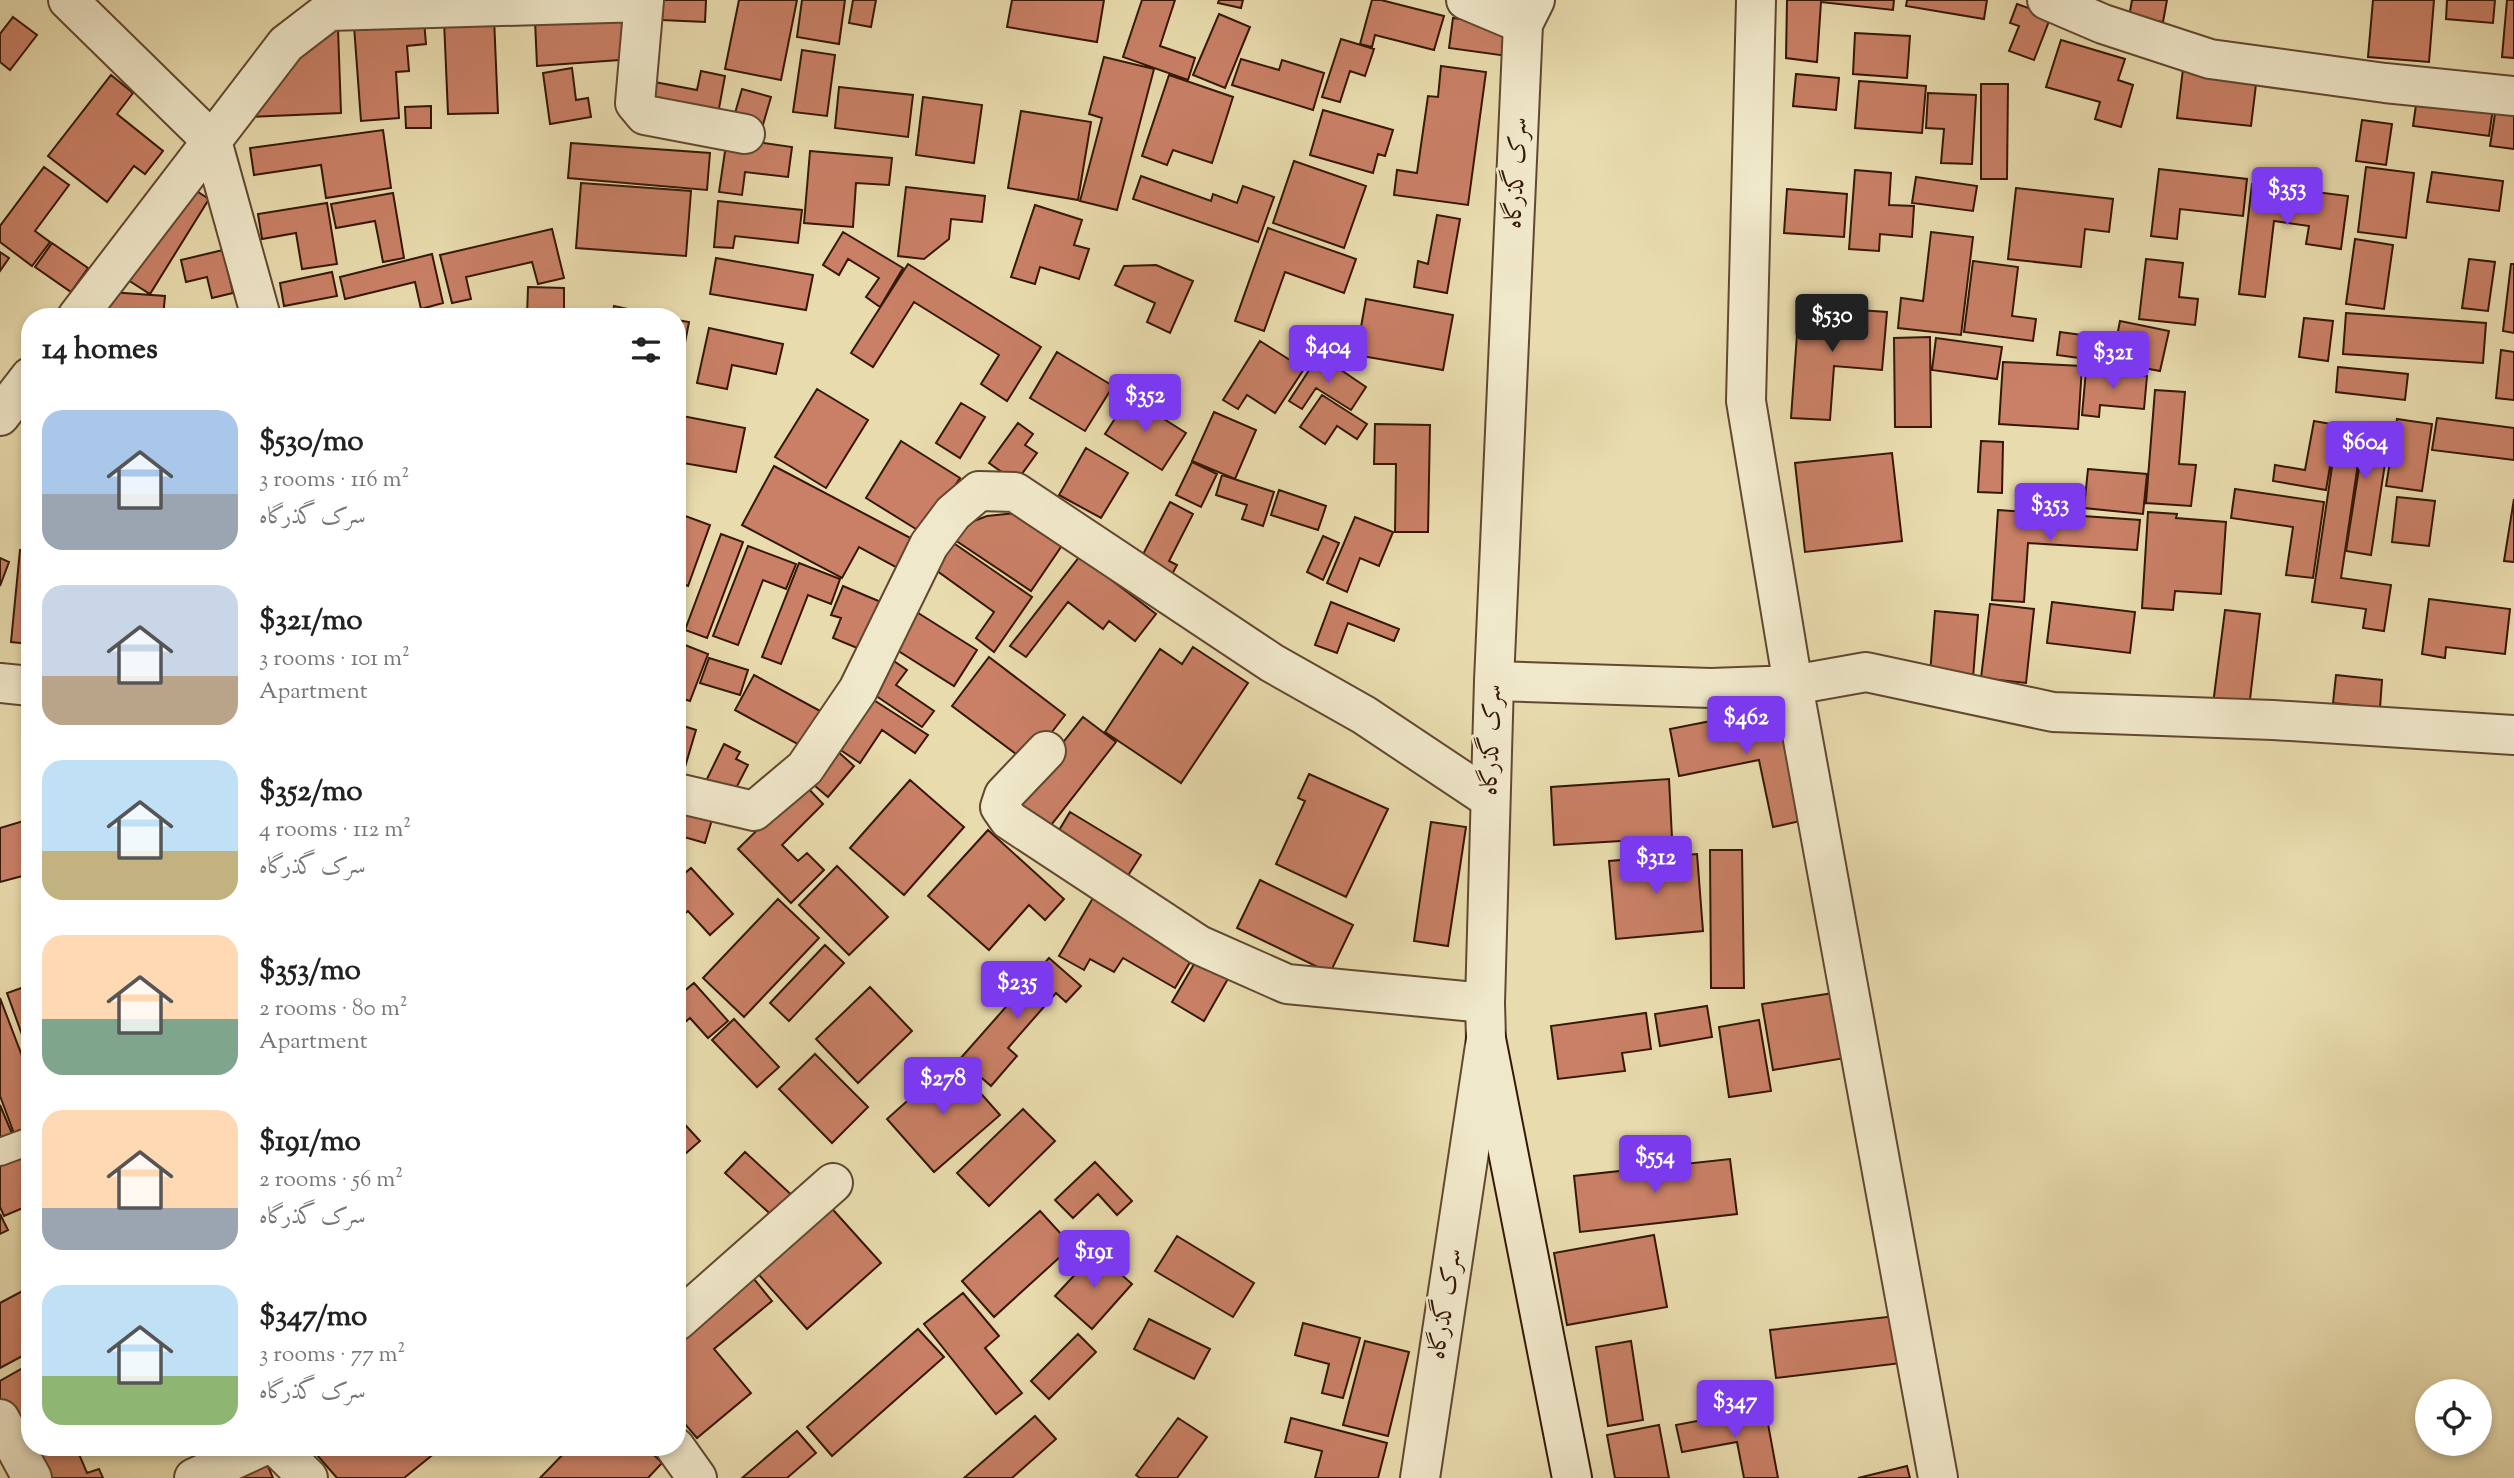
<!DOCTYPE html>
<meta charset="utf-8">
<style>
:root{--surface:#fff;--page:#f6f6f6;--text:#222;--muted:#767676;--accent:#7c3aed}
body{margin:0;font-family:"Sorts Mill Goudy",Amiri,serif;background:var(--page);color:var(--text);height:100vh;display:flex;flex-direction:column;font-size:26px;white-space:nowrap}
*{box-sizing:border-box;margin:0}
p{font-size:23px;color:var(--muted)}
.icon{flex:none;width:38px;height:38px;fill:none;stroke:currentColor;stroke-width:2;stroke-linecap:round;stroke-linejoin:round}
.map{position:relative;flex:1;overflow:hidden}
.side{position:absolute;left:21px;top:308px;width:665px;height:1148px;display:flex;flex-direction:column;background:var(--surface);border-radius:28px;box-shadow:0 4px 10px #0003}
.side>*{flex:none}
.fabs{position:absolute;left:2415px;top:1379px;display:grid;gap:14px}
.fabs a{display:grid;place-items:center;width:77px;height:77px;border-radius:50%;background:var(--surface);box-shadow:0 4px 10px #0003;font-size:35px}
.price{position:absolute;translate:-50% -60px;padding:0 16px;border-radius:7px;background:var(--accent);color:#fff;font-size:23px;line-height:46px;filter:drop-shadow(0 2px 4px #0008)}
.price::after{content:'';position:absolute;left:50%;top:42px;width:21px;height:16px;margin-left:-10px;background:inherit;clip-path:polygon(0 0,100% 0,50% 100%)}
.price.on{background:#222;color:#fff}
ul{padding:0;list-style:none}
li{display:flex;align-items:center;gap:21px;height:175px;padding:0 21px}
li span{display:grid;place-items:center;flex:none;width:196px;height:140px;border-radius:21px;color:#555}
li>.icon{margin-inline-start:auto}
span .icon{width:84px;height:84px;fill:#fffc;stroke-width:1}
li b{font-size:30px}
h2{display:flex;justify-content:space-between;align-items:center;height:84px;padding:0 21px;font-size:30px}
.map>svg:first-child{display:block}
.building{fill:#c98066;stroke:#361706;stroke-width:2}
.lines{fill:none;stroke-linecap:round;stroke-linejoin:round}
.service-casing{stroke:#624830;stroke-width:30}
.minor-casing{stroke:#624830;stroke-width:42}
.tertiary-casing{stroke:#624830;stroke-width:42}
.secondary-casing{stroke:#361706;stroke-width:42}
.service{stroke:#f0e8ca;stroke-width:26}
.minor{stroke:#f0e8ca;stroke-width:38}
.tertiary{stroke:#f0e8ca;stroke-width:38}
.secondary{stroke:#f0e8ca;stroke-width:38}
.labels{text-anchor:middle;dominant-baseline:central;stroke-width:5;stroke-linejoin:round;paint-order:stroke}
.street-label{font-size:24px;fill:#361706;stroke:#f0e8ca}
</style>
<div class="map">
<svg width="2514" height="1478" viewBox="0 0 2514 1478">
<rect width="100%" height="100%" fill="#e8dbad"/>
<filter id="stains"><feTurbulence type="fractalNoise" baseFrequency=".00286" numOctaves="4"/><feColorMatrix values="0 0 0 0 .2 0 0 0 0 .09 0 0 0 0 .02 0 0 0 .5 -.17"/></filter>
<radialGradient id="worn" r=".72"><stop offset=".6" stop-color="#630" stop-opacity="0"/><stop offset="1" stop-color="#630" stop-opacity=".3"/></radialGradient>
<path class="building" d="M663,0H706L705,22L662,20Z
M739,0H797L781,80L725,69Z
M802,0H845L839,44L797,37Z
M853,0H876L871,27L849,23Z
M1012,0H1104L1097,42L1007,27Z
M1142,0H1175L1160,46L1195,58L1188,80L1123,57Z
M1219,0H1243L1241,8L1218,3Z
M1372,0H1381L1444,16L1434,50L1375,35L1372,47L1360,44Z
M1787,0H1894L1893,10L1821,2L1817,62L1786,58Z
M1907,0H1987L1984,19L1906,6Z
M2132,0H2167L2163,22L2129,17Z
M2373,0H2434L2429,62L2368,57Z
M2447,0H2495L2493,23L2446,19Z
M2507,0H2514V58L2502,57Z
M2017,4L2051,16L2034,60L2009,51L2019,26L2010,23Z
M1219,14L1250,27L1225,88L1193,75Z
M637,15L633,59L537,66L535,20Z
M13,17L37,35L10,70L0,62V34Z
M494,17L498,113L448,114L444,20Z
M1453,18L1512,26L1507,56L1449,48Z
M424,21L426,44L407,46L409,71L396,72L399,118L361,121L354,26Z
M338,28L341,113L249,117L316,29Z
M1855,33L1910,36L1907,78L1853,74Z
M1341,39L1374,49L1365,76L1350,71L1340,102L1322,97Z
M2061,40L2125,59L2118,80L2133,85L2121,127L2095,119L2100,102L2046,87Z
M802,50L835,55L827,116L793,112Z
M1104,57L1154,69L1117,210L1080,201L1102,118L1089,114Z
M1241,59L1279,70L1282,60L1324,73L1313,110L1232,85Z
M1441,66L1486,72L1468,205L1394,195L1397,170L1417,173L1428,96L1438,97Z
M572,68L576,100L588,98L591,117L550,124L543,73Z
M2183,69L2257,76L2251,126L2177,118Z
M701,71L725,76L717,119L644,104L649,81L697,90Z
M1796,74L1839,78L1836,110L1793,106Z
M111,75L133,93L117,114L163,151L145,174L134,166L107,202L48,156Z
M1169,75L1233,97L1212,163L1173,150L1167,165L1142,156Z
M1859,81L1926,86L1922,133L1855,128Z
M1981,84H2008L2007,179H1981Z
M839,87L913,95L908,137L835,128Z
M742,89L771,97L762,128L733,120Z
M2418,91L2494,102L2489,136L2413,126Z
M1928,93L1976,95L1972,164L1941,163L1944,129L1926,128Z
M923,97L982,105L974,163L916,155Z
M2497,101L2514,104V149L2490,146Z
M431,106V128H406L405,107Z
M1323,110L1393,130L1385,156L1378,154L1373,173L1310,155Z
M1021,111L1091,122L1078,200L1008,188Z
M2362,120L2392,124L2386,165L2356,161Z
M383,130L391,188L326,198L321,165L254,175L250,148Z
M727,138L792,147L788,177L745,172L742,195L719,192Z
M571,143L710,153L707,190L568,178Z
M810,151L892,158L889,185L856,183L853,227L804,223Z
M1294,161L1366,186L1344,248L1273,223Z
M44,167L69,185L35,231L50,242L32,266L0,242V226Z
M2366,167L2414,173L2406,238L2358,232Z
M2159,169L2247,179L2243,216L2180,209L2177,239L2151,236Z
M1855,170L1891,173L1889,205L1914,206L1912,237L1880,234L1879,251L1849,249Z
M2432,172L2503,181L2499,211L2427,202Z
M1141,176L1211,201L1213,194L1237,203L1243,186L1274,197L1258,242L1133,199Z
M1916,177L1977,186L1973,211L1912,203Z
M581,183L691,191L686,256L576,248Z
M2252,184L2348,196L2341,249L2306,244L2309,226L2274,221L2265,297L2239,294Z
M187,185L209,199L150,294L128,280Z
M906,187L985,196L982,222L951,219L949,239L924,259L898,256Z
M2016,188L2113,199L2109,232L2085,229L2081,267L2008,259Z
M1787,189L1847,194L1844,237L1784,233Z
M393,193L404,258L383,262L375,221L336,228L331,204Z
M718,201L802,210L798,243L735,236L733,248L714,247Z
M327,203L337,264L302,269L296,233L262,239L258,214Z
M1035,205L1082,220L1074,245L1089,249L1079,279L1040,267L1035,284L1011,277Z
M1437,215L1460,219L1447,293L1414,287L1418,261L1428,264Z
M1268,228L1356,259L1344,293L1285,272L1264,331L1235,321Z
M552,229L564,278L538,284L532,262L466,277L471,299L452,303L440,255Z
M843,232L903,268L880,307L866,297L879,278L848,259L839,275L823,265Z
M1931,232L1973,237L1961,335L1898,328L1901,298L1923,301Z
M2355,239L2393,245L2384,309L2346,304Z
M52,243L88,268L71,292L35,267Z
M223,250L233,293L212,298L207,277L186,282L181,260Z
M0,252L9,258L0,271Z
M432,254L443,303L421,309L415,282L345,299L340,277Z
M716,258L813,275L806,310L710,294Z
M2146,259L2183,263L2179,297L2198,299L2195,325L2139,319Z
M2469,259L2495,262L2488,311L2462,308Z
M1973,261L2018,267L2012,316L2036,319L2033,341L1964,332Z
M908,264L1041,347L1007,401L981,384L999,355L914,302L873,367L851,353Z
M2511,264H2514V333L2503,331Z
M1156,265L1193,281L1170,333L1147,322L1155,303L1115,285L1124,266Z
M332,272L337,296L284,306L280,283Z
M528,287L564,288V317H527Z
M110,292L165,296L163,317H108Z
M1366,299L1453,315L1443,370L1356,355Z
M614,306L664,317H612Z
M1799,306L1887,312L1882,370L1834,366L1830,420L1791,418Z
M2346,313L2486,323L2483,363L2343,354Z
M2304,318L2333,321L2328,361L2299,357Z
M677,320L689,322L684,348L677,347Z
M2120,321L2169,331L2160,371L2112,362Z
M709,328L783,344L776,374L732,365L727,389L697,383Z
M2060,332L2097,337L2094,360L2057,355Z
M1930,337L1931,427H1895L1894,338Z
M1936,338L2002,347L1997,379L1932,370Z
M1260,341L1304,369L1275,413L1247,395L1238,409L1223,400Z
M2501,350L2514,352V400L2496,398Z
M1057,352L1113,386L1085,431L1030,398Z
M1319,355L1366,387L1351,410L1316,388L1302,409L1289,401Z
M2003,362L2082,366L2078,429L1999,424Z
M2338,367L2408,374L2405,400L2336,392Z
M2086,370L2147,376L2144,409L2100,405L2099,417L2082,415Z
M817,389L868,420L826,488L775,457Z
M2155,390L2185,392L2179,464L2196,465L2191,506L2146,503Z
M1322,395L1367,424L1357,439L1337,426L1325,444L1300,427Z
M1129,397L1186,433L1162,470L1105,434Z
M961,403L985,417L960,458L936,443Z
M1214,412L1256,430L1235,479L1192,461Z
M677,415L745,428L736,472L677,462Z
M2437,418L2514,428V460L2432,450Z
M2397,419L2432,424L2422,491L2386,486Z
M2314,421L2337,425L2326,490L2273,481L2275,465L2305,470Z
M1018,423L1033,434L1025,445L1037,453L1016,482L989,463Z
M2340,423L2390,431L2371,555L2346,551L2361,456L2335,452Z
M1375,424L1430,425L1428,532H1395L1396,464H1374Z
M901,441L960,478L924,534L866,498Z
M1981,441L2003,442L2002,493L1978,492Z
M1086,448L1128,473L1101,518L1059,495Z
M1892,453L1902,541L1805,552L1795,463Z
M2334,453L2359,457L2341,578L2391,585L2384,631L2363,628L2366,609L2312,602Z
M1192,462L1217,474L1201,507L1176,495Z
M774,466L918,542L903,571L859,547L842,578L742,525Z
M2088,469L2147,474L2143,514L2084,508Z
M1222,475L1274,492L1263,526L1242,519L1247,505L1216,495Z
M2235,489L2324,502L2313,578L2286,575L2293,527L2231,518Z
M1279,490L1326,506L1318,530L1271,515Z
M2397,497L2435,501L2429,546L2392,542Z
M2514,499V562L2504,561Z
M1170,502L1193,514L1169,561L1177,565L1169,580L1138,564Z
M1998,510L2140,520L2137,550L2028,543L2024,602L1992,600Z
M2148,512L2177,514L2176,518L2226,522L2221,594L2175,591L2173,610L2142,608Z
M677,513L710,525L688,586L677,582Z
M1016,513L1063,544L1031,591L955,540L966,524L987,516Z
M1355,517L1393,532L1379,566L1360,558L1347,592L1327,583Z
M721,534L743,542L707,638L685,630Z
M1323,536L1339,543L1323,580L1307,572Z
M952,542L1032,597L994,652L976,638L994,612L933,568Z
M748,546L796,564L786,589L763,580L738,645L713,636Z
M20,550L30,551V644L11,642Z
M1080,556L1156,614L1135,641L1109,621L1103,629L1068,602L1026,657L1010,646Z
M0,558L9,562L0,586Z
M799,563L840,579L831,604L808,595L781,664L762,657Z
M843,586L888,605L862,650L833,638L841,618L831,615Z
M2429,599L2510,609L2505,654L2446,647L2445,658L2422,654Z
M1331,602L1399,629L1394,641L1348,623L1337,653L1315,645Z
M2052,602L2135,612L2130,653L2047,643Z
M1990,604L2034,609L2026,683L1981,678Z
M2225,610L2260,614L2249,708L2213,704Z
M915,611L977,650L954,686L892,647Z
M1935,611L1978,615L1973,678L1930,674Z
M685,645L708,654L690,701L677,697V666Z
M1193,647L1248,683L1181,783L1105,732L1160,649L1182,664Z
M885,655L907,670L896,685L934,711L922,727L863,687Z
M989,657L1065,715L1028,763L952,706Z
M709,658L748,670L740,695L700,683Z
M754,675L822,712L803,747L735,710Z
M2336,675L2382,680L2380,708L2333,703Z
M869,697L928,735L915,753L882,730L860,763L836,747Z
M1782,707L1805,820L1773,827L1759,760L1679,776L1670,729Z
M1083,717L1116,742L1044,834L1011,809Z
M677,724L696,730L682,777L677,775Z
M724,744L740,752L736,759L748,765L731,798L704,785Z
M835,749L854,766L828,797L808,780Z
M1309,774L1388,809L1346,897L1276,864L1305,801L1298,798Z
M1669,779L1672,838L1554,845L1551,787Z
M910,780L964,827L904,895L850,848Z
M804,784L823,804L782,845L798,861L807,853L824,870L791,903L738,849Z
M677,802L714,813L705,843L677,835Z
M1070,812L1141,855L1122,885L1052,842Z
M30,819V874L0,882V828Z
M1431,822L1466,827L1448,946L1414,941Z
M988,830L1064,899L1045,920L1029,905L989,950L928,896Z
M1710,850H1742L1744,988H1711Z
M1697,854L1703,931L1616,939L1609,861Z
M837,866L888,917L849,955L799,905Z
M691,868L733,914L710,935L688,911L677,920V880Z
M1260,880L1353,925L1330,973L1237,928Z
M1093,898L1193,957L1175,988L1123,958L1114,972L1090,959L1084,970L1059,956Z
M778,899L819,938L744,1017L703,978Z
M825,945L844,963L789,1021L770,1003Z
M1049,958L1081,986L1066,1002L1056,993L1008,1048L1017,1056L991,1086L960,1059Z
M1197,959L1229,977L1204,1021L1172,1002Z
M694,983L728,1021L708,1038L690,1018L677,1029V997Z
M30,985V1057L7,993Z
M870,987L912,1031L858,1083L816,1039Z
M1840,992L1851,1057L1773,1070L1762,1004Z
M0,998L30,1077V1130L15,1136L0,1096Z
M1707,1006L1712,1037L1660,1046L1655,1014Z
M1646,1013L1651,1049L1622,1053L1625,1071L1558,1079L1551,1026Z
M734,1019L779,1067L757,1087L712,1040Z
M1759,1020L1771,1091L1729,1097L1719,1027Z
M815,1054L868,1107L832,1143L779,1089Z
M952,1061L1000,1115L934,1172L887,1119Z
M0,1105L13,1136L0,1141Z
M1023,1109L1055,1141L989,1206L957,1173Z
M677,1116L700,1141L677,1161Z
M30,1152V1205L4,1216L0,1207V1165Z
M745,1152L796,1199L777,1220L725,1173Z
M1730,1159L1737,1214L1580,1232L1574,1176Z
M1095,1162L1132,1201L1117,1215L1098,1194L1073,1218L1055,1200Z
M826,1202L881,1263L807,1329L753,1268Z
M1040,1211L1072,1246L994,1317L962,1281Z
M0,1214L8,1230L0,1234Z
M1654,1235L1667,1307L1567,1325L1554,1253Z
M1177,1236L1254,1283L1233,1317L1155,1271Z
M1096,1252L1132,1284L1092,1329L1055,1296Z
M749,1273L772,1301L714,1349L751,1393L697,1438L677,1415V1333Z
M677,1276L691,1294L677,1304Z
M30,1287V1352L0,1368V1303Z
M963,1293L999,1336L985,1348L1022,1393L996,1414L924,1324Z
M1896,1316L1902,1363L1776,1378L1770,1330Z
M1149,1319L1210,1349L1194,1379L1134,1349Z
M1303,1323L1360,1338L1343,1398L1322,1393L1329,1364L1295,1355Z
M918,1329L944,1357L832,1456L807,1427Z
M1078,1334L1096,1352L1049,1399L1031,1381Z
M1365,1341L1409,1352L1388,1436L1343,1425Z
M1631,1341L1643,1420L1608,1426L1596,1347Z
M30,1364V1447L0,1401V1381Z
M1765,1408L1778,1478H1744L1737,1442L1682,1452L1676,1425Z
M1035,1416L1056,1439L1012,1478H964Z
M1178,1418L1207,1437L1177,1478H1140L1136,1475Z
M1291,1418L1387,1443L1378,1478H1315L1322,1451L1285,1442Z
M1659,1425L1669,1478H1615L1607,1435Z
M797,1431L816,1453L787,1478H742Z
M54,1447H76L87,1473L99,1469L103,1478H43L33,1456Z
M310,1447H432L436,1452L404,1478H337Z
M570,1447H646L662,1463L648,1478H540Z
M265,1459L273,1478H219Z
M1907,1466L1910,1478H1858Z"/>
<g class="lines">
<g class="service-casing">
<path id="service" d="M0,1152L30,1141"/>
</g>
<g class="minor-casing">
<path id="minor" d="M68,0L212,141L261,317
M644,0L635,103L645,115L745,134
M1466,0L1523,24
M1756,0L1746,401L1793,685L1938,1478
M2047,0L2103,24L2210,59L2385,83L2514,96
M77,317L286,44L329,11L644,2
M0,416L30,377
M1494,681L1711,688L1793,685L1866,672L2053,712L2273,720L2514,735
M0,683L30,686
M1046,751L1004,795L1000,807L1009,820L1199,945L1287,984L1485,1003
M677,793L754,811L805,768L858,690L929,545L953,513L979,491L1015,492L1272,663L1364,715L1490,799
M677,1321L833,1183
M0,1419L32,1478
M277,1447L308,1478
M675,1447L697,1478
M194,1478L261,1447"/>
</g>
<g class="tertiary-casing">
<path id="tertiary" d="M1420,1478L1486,1039L1485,1003L1494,681L1523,24L1535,0"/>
</g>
<g class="secondary-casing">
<path id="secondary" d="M1486,1039L1572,1478"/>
</g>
<use href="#service" class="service"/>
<use href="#minor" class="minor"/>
<use href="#tertiary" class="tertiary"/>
<use href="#secondary" class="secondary"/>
</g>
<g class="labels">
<g class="street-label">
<text transform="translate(1517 173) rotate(-87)">سرک گذرگاه</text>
<text transform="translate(1492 740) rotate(-88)">سرک گذرگاه</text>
<text transform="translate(1446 1304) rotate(-81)">سرک گذرگاه</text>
</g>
</g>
<rect width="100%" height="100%" filter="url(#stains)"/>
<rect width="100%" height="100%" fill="url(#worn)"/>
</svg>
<div class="fabs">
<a><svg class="icon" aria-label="locate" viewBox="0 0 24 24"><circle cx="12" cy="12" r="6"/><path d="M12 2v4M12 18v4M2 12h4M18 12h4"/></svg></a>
</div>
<b class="price" style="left:2287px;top:227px">$353</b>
<b class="price on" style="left:1832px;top:354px">$530</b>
<b class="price" style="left:1328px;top:385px">$404</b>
<b class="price" style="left:2113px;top:391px">$321</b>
<b class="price" style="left:1145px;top:434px">$352</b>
<b class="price" style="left:2365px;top:481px">$604</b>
<b class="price" style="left:2050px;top:543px">$353</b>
<b class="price" style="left:1746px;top:756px">$462</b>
<b class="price" style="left:1656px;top:896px">$312</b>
<b class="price" style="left:1017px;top:1021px">$235</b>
<b class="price" style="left:943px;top:1117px">$278</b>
<b class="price" style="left:1655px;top:1195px">$554</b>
<b class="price" style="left:1094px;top:1290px">$191</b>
<b class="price" style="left:1735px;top:1440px">$347</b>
<section class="side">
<h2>14 homes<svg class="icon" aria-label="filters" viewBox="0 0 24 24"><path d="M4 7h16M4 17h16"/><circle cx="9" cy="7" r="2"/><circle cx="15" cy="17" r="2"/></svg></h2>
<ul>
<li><span style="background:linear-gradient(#a9c7e8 60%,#9aa5b1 0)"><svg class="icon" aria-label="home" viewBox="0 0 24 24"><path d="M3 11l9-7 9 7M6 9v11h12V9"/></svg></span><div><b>$530/mo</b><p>3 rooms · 116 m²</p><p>سرک گذرگاه</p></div></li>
<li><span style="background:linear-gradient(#c9d6e8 65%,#b9a48a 0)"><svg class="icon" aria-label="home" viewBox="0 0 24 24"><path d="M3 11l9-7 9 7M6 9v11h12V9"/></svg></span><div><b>$321/mo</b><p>3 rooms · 101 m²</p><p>Apartment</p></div></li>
<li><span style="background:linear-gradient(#bfe0f5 65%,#c2b280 0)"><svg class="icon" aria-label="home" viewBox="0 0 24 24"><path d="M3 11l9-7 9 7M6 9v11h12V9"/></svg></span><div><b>$352/mo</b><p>4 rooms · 112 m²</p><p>سرک گذرگاه</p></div></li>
<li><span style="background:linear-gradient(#ffd9b3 60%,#7fa58c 0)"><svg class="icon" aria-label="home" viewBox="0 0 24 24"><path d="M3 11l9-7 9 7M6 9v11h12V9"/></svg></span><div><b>$353/mo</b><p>2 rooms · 80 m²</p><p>Apartment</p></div></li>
<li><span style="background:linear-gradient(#ffd9b3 70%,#9aa5b1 0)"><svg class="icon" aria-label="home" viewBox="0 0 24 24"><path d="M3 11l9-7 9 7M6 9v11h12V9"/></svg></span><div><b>$191/mo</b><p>2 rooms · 56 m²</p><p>سرک گذرگاه</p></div></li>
<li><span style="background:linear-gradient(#bfe0f5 65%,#8fb573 0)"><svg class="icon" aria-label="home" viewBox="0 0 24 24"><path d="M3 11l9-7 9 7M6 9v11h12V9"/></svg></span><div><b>$347/mo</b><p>3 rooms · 77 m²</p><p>سرک گذرگاه</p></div></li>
</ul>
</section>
</div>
